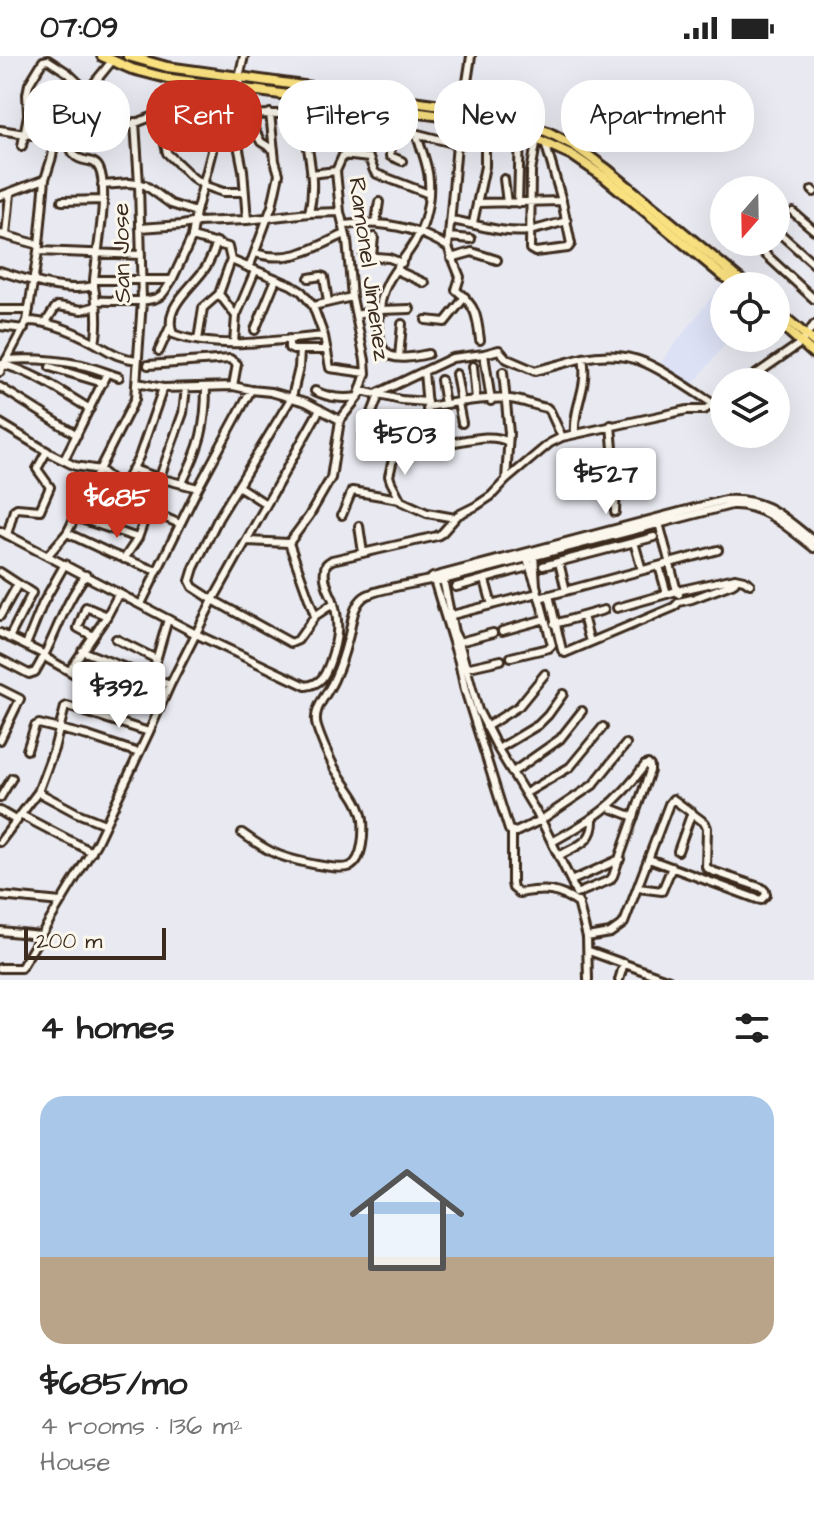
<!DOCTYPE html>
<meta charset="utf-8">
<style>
:root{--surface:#fff;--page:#f2f2f2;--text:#222;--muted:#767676;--line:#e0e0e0;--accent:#c8321e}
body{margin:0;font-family:"Architects Daughter",sans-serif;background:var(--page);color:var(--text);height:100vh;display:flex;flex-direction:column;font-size:30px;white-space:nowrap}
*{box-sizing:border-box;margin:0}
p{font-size:26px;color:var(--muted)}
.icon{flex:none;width:44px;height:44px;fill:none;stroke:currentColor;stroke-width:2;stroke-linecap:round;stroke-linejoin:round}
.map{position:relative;height:924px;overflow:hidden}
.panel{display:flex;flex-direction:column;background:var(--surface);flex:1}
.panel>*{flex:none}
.banner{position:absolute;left:24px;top:24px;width:766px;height:72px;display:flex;gap:16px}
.needle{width:52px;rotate:200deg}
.controls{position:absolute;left:710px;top:120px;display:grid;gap:16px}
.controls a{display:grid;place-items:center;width:80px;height:80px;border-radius:50%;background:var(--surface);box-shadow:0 8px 32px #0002;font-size:40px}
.scale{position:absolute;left:24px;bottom:20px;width:142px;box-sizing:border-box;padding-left:8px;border:4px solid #3b2a1e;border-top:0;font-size:22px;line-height:28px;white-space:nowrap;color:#3b2a1e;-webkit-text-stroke:6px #fbf7ec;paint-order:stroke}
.price{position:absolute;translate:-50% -68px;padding:0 18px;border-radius:8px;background:#fff;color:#222;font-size:26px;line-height:52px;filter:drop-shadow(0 2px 4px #0008)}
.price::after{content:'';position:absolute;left:50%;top:48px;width:24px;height:18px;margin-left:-12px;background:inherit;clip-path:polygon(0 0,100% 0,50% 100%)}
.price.current{background:var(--accent);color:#fff}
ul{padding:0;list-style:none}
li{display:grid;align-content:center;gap:16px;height:424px;padding:0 40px}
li+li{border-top:2px solid var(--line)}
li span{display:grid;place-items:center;height:248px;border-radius:24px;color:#555}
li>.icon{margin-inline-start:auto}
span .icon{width:144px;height:144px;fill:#fffc;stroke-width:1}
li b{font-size:34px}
h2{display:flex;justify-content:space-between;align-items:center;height:96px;padding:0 40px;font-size:34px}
.tag{padding:0 28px;border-radius:32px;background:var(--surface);box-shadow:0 8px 32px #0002;font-size:28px;line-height:72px}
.tag.current{background:var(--accent);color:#fff}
.status{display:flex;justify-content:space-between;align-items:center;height:56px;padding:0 40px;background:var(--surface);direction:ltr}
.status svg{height:22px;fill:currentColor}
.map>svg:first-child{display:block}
.built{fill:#dce1f5}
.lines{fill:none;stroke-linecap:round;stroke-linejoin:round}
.minor-casing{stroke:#3b2a1e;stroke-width:12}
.major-casing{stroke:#3b2a1e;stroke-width:14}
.minor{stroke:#fbf7ec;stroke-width:6}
.major{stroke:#fae180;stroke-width:8}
.labels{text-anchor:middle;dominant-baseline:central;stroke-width:6;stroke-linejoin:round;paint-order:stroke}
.street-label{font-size:24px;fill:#3b2a1e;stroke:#fbf7ec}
</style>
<div class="status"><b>07:09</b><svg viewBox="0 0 49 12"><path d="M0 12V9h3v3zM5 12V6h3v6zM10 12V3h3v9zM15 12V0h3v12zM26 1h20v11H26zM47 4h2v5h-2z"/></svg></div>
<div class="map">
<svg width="814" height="924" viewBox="0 0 814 924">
<rect width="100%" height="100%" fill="#e9eaf1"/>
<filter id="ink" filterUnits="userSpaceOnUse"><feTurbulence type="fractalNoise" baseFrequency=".0125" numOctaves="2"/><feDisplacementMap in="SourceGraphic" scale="16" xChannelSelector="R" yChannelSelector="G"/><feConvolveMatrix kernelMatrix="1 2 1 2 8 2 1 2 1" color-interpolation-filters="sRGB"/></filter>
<g filter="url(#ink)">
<path class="built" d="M720,230L724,233V268L719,275L724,280V282L729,283L692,330L661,306Z"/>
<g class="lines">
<g class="minor-casing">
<path id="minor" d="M244,0L239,21L249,64L261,86L274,94
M392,52L390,100L402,105
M463,52L471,0
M304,57C305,93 318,120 309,157
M158,58L167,97L192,121L203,129L223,136H244
M222,58L236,32
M232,59L243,114L247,164
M0,74L32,79L94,81L105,79L159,58L179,55L232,59L314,57L375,67L457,88C479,87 487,80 492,58
M416,78C428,109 434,128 425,162C419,187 400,204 388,226C381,239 379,254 379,268C378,306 396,305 428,298
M68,80C72,115 91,97 99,112C110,134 96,198 94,224
M537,82L531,116L530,193L535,196L568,192L571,188L562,145L545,86
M457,88L448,191L460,221L456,234C476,250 477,259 480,284
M22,90L28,59L27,38L29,28L43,5L48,4L68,17L87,35
M343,99L369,102L374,115L377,118L429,138
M311,118L336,115
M504,123L507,147
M102,129L129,127L145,129L171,148L196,156
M812,134L814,136
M0,140L45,123
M62,145L103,144
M477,147L562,145
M518,147L520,77
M793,156L814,174
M451,164C476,168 503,178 528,175C541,173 554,168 567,165
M376,166L379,146
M473,167L485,110V77
M343,169C381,164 415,170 448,191
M140,172L182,169L197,166L247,164L309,157L340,156
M776,174L814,208
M0,178L39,189
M6,179L10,138
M192,181L228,191L231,204L219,238L236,260
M449,181L471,183
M217,186C214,195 211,203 206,211C193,231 162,251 173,278C218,295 277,284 324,280
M38,195L141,199
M763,196L814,243
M255,197C290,208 314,192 345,178
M364,200L389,202L402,207
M372,200L374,181
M451,202L472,196L497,204
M231,204L291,229L302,236L313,250L324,280L330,312L366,317
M249,212L272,150L279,118L275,105L270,57
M396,214L425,227
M0,215C28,224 65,237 94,230V224
M309,222L321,220L324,221L328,246
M94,224H172L192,181L196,156L212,95L210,58
M94,230C97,249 99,269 95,287
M96,245C111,244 150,248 160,240C165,237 168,229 172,224
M313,250L352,241
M0,254H29
M356,259L379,254L410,253
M426,264L445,266L465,241
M27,265C51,265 75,276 95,287C111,296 118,302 137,304
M46,266L55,252L58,250L82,254L97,250
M0,270L24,273
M255,274L276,223
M289,283V292L293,294H327
M198,284L203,252L219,238
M234,287L236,260L255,215
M300,294L299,312L292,341L218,463L194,512L190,525L193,531L213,544L291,587L298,584L315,560
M159,295L170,271
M399,301L402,268
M583,302C599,299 617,298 634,303C654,307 695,336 713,348
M6,304C32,302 57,304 82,309C95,312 107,317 119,321
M1,308C34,316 62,336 90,353
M148,309L230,303L237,308L233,330
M473,310L476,344
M50,311L103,327
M0,316L27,265L39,189L45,123L52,101L56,74L112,5
M424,316L427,351L428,387L430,389C453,390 488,374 508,386
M503,316L509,377L506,424
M456,318L461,346
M441,324L445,348
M745,326L801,287L814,269
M137,327L163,332L233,330L251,334L271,336L306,346L340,364
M0,331L77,379
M315,335C330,342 342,343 358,341L362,336H366L401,344L427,346
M376,338L452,302L484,298
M491,345L484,298L499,294L507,303L535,315L583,302C589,333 573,349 575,377
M458,347L462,367
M427,351C452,347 485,341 510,343C522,344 535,350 547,352L550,355L562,381
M0,367L53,399L75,410L100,414L148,454L180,468
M374,368C372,388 377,390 394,399L389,420L391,426L401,445L427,457L455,462
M611,369L616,428L615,456
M362,382L379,339
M64,404L107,317
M133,413L159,422L198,432
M182,427C200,391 206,371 206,331
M238,430L266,448
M342,459L352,435L399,443
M75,461L138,482
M102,469L139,401L163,332
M359,470L363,497
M0,475L196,578L306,630C321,628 325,620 330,606C338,583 340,567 333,544C329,535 323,524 325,514C325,508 327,507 332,504L437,480L442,477L458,459L476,450L491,440L506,424L550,387L562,381L687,354H704L724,341
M67,477L112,498L157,515
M7,479L14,454L17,452L40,454L50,431L37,413L47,395
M247,485L289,487
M814,485C783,461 766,441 725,444L433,521L429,524L435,526L731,449C764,447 789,473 814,492
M634,486L642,514
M289,487L309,460L331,422L340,364L358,341L366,317L365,304L352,241L347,184L340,156L336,115L359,64
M289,487L315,560L334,547
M48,499L67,477L135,343L142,245L139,128L135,66
M526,500L536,529L534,499
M124,503L138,482L148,454L183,357L186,332
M559,506L566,535
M543,510L654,481
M659,510L667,538
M0,516L32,537L9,582
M443,523L454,576L459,586L478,654L498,693L541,764L571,825L576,838L610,824L613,820L650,715V710L648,708L645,709C616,749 594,763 552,786
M434,524L459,606L465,634L509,774L516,776L541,764L593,729L626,688
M485,524L492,549
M456,531L524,512
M679,538L677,535L735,522L744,524L750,528
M549,539L562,594L565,597L674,551L679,546
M539,542L718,494
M679,546L692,543L732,528L735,526V522
M141,548L198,432L251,334
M617,552L677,535L659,467
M0,560L18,528
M448,560L538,537
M583,560L590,586
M554,568L604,554
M502,575L545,563
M0,577L45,599L48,603L90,627L158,655
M93,580L78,572L86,551L107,560
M116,583L156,603
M459,586L493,577
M26,589L43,547L65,508
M82,595L170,629
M511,601L549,592L552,589L536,529
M0,603L29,618L35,616C55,584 62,550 86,519
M465,612L501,604
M70,614L107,560L119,537
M151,622L168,563
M0,633L20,643L0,684
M486,671L519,650L545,618
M498,693L538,669L548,659L563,638
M27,694L35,670L39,668L88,680L139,697
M513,716L560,683L582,655
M38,736L77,757L105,768
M526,737L570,711L603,671
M0,742L12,722
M608,751L634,761
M0,755L17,765
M21,759L92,796
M512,776V827L513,832L519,837C545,833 557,832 579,848
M242,777C253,785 266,794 279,799C292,804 339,816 351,810C363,803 364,777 363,764C360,743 344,729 334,711C328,699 321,684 317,671C311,652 329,638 335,621C340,610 344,598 347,586C352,572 351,551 364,541C375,533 414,528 429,524
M0,786L38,736L54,693L65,651L67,650L149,676
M678,795L692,756
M559,800C577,789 594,787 593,763
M571,825L620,803
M638,832L662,835L672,811
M0,840L61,846
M578,846L587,881L588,924
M0,875L40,879
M587,881L610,877L624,867L669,748L673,743L705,767L707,772L706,811L712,815L762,832L765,835L766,839L761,844L757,843L649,803
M589,895L669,924
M0,912H21L96,788L149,676L170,629L213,544L320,353
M619,924L624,907"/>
</g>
<g class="major-casing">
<path id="major" d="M102,0L132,13L171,23L464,63L490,68L526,78L572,99L604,121L722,219L737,230
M128,0L167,11L463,52L508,62L548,76L575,90L608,114L748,230
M776,254L814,286
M776,264L814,298"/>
</g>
<use href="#minor" class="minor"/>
<use href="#major" class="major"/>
</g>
</g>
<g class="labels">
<g class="street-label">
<text transform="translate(122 197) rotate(-91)">San Jose</text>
<text transform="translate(369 213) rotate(82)">Ramonel Jimenez</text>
</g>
</g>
</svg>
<div class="controls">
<a><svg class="needle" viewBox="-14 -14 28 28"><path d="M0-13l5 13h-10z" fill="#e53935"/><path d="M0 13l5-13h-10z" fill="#767676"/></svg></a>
<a><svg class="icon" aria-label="locate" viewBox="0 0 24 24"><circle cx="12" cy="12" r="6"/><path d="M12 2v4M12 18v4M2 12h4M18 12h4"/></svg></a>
<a><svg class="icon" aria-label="layers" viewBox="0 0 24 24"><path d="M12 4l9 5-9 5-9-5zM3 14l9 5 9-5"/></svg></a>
</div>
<div class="scale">200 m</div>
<b class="price" style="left:405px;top:421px">$503</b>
<b class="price" style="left:606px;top:460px">$527</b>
<b class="price current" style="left:117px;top:484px">$685</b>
<b class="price" style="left:119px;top:674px">$392</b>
<div class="banner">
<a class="tag">Buy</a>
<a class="tag current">Rent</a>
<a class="tag">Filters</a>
<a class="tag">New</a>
<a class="tag">Apartment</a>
</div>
</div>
<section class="panel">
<h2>4 homes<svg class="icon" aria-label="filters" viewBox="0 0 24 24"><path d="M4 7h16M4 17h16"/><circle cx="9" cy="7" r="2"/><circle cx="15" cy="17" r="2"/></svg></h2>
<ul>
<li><span style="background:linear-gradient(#a9c7e8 65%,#b9a48a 0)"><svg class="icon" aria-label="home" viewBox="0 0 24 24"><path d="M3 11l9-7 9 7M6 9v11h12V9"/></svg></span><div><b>$685/mo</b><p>4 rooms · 136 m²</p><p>House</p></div></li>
</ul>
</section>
